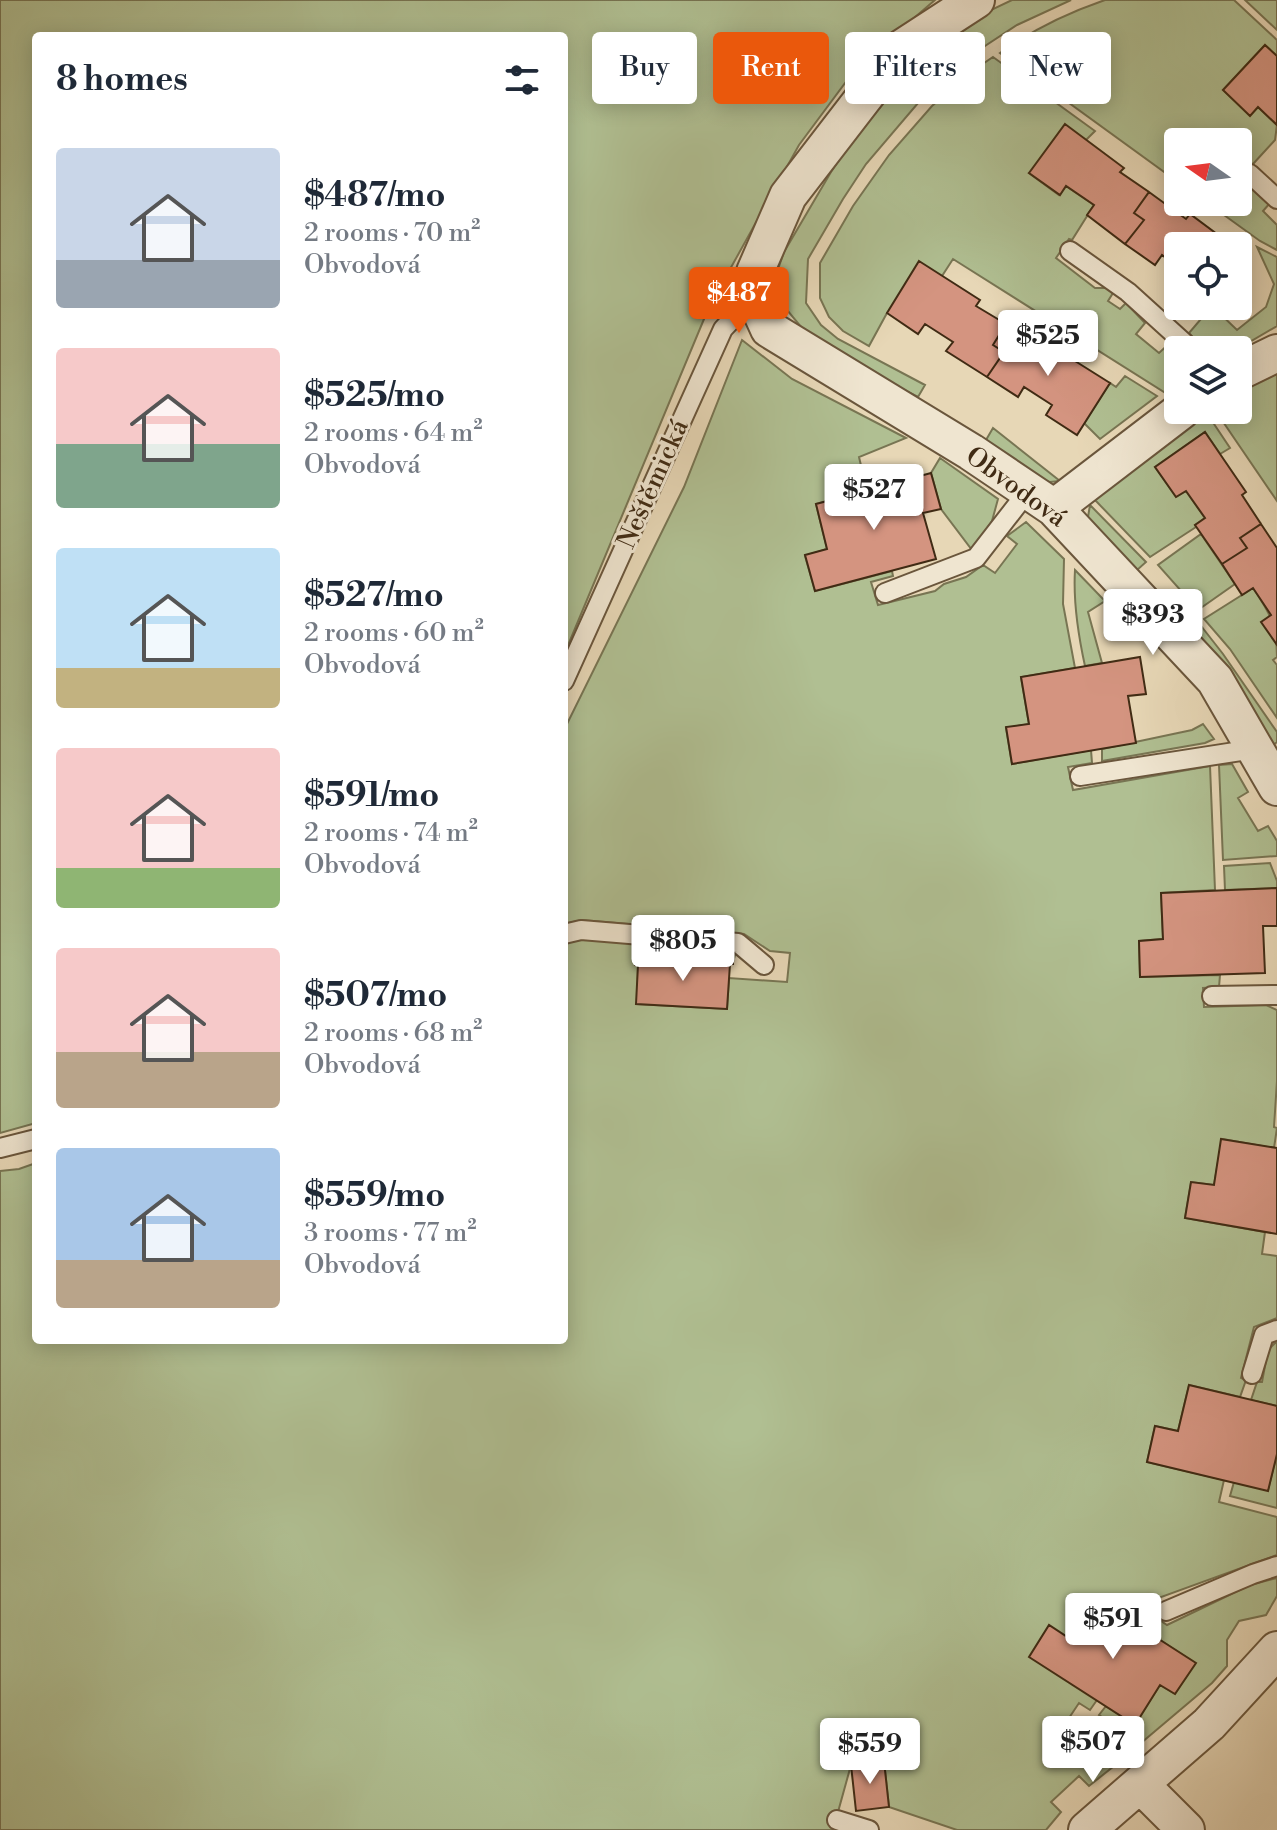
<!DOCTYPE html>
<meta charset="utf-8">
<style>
:root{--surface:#fff;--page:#f6f6f7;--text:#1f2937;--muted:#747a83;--accent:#ea580c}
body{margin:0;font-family:"Libre Bodoni",serif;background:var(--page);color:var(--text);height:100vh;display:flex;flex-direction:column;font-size:30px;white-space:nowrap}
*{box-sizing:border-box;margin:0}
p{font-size:26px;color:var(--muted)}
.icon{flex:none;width:44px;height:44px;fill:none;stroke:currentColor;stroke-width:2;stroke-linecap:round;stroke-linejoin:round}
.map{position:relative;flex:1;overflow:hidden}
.side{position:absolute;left:32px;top:32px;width:536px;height:1312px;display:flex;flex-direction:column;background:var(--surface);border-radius:8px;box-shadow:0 4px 20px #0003}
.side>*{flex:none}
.hud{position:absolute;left:592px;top:32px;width:564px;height:72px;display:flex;gap:16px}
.needle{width:52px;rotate:284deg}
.fabs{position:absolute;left:1164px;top:128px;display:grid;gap:16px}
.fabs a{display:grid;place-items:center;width:88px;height:88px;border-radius:8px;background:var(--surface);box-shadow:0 4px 20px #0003;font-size:40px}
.price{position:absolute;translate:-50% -68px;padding:0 18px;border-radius:8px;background:#fff;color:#222;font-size:26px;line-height:52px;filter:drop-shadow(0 2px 4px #0008)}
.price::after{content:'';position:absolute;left:50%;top:48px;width:24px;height:18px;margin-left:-12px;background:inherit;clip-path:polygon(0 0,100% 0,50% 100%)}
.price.on{background:var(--accent);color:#fff}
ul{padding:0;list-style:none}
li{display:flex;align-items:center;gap:24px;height:200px;padding:0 24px}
li span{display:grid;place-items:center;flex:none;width:224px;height:160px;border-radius:8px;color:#555}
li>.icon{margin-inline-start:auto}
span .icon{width:96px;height:96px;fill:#fffc;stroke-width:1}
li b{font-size:34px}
h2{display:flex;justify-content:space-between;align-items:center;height:96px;padding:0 24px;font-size:34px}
.pill{padding:0 28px;border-radius:8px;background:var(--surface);box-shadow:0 4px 20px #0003;font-size:28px;line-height:72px}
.pill.on{background:var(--accent);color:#fff}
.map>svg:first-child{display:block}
.green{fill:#b0bf92;stroke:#787553;stroke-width:2}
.building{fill:#d49480;stroke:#402b14;stroke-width:2}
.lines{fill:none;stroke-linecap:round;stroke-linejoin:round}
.service-casing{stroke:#6a563c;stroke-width:22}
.minor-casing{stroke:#6a563c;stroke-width:40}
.service{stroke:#efe5d0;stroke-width:18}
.minor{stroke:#efe5d0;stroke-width:36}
.labels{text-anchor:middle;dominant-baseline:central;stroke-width:6;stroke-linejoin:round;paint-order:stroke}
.street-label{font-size:26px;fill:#402b14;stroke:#efe5d0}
</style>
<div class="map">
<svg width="1277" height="1830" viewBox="0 0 1277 1830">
<rect width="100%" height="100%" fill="#e7d7b6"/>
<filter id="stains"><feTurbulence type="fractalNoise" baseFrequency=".0025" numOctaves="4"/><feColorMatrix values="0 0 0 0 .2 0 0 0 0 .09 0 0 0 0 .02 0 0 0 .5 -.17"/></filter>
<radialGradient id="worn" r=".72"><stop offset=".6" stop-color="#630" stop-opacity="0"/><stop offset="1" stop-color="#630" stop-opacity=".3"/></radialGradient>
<path class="green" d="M0,0H935L857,67L799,145L709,307L564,655V36H36V1123L0,1133Z
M1012,0H1071L1017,25L985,46L924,96L866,164L843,199L808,259L806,303L821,325L838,339L925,385L918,397L816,345L787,310L776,275L784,252L831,172L853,139L888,98L941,47L993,9Z
M1105,0H1234L1277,40V56L1265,45L1223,90L1250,115L1258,107L1277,125L1275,140L1253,164L1250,163L1240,176L1270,203L1263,211L1277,225V250L1260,241L1206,202H1238V142H1178V182L1000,53C1032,30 1067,13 1105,0Z
M1245,0H1277V30Z
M993,57L1095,131L1086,140L1029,173L1059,195L1066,186L1094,205L1072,240L1069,239L1056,258L1095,288H1106L1113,293L1108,301L1120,309L1126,303L1145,323L1136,334L1159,353L1170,343L1178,351V383L1164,392L953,259L942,276L887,313L869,346L843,331L829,317L820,298V263L853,206L889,155L932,106L971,72Z
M1257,247L1277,257V326L1236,350H1210L1199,344L1189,333L1212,306L1237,330L1266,307L1274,284Z
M742,340L792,379L906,438L859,457L867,491L816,504L827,549L805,556L815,591L892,571L893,576L871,582L878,605L935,591L944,584L966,577L983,565L995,573L1017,544L1007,536L1026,522L1064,559L1063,604L1075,668L1021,677L1029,724L1006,728L1012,764L1091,750L1092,763L1068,767L1073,790L1210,766L1215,890L1161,893L1163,939L1139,941L1140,977L1220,975L1219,987L1203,988L1204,1007L1266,1005L1277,1010V1081L1274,1127L1277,1128L1274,1148L1222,1139L1214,1185L1191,1182L1185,1218L1265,1232L1262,1254L1277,1256V1318L1254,1327L1241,1378L1246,1380L1240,1397L1189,1385L1178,1431L1155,1426L1147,1462L1224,1480L1219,1502L1277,1517V1555L1161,1597L1140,1627L1095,1598L1069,1638L1097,1700L1090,1710L1079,1703L1067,1721L1114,1753L1118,1747L1129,1754L1089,1786L1079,1776L1051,1802L1061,1812L1046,1830H957L889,1807L884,1761L851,1765L833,1830H0V1171L19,1169L36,1163V1340H564V943L583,939L736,952L733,962L635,957V965H638L637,1004L727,1009L729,978L787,982L790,953L770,951L744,934L582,920L564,924V730L684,487Z
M1277,371V501L1215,410H1238V394Z
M1125,376L1157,396L1100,439L1084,423L1110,383L1116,387Z
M1206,412L1230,448L1220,454L1205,432L1155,467L1176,497L1186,491L1205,518L1195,525L1196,527L1150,557L1095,500L1143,455Z
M993,428L1060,481L1050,482L1039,480L986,440Z
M940,458L998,499L992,521L972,550L941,509L931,473Z
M1090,505L1146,562L1136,571L1090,526L1088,517Z
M1201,534L1235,584L1198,610L1158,565Z
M1075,570L1105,601L1088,612L1102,663L1085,666C1078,634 1073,603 1075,570Z
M1253,588C1270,613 1277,625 1277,657L1273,660L1277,665V718L1230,649L1204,619Z
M1198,622L1223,654L1277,732V742L1272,746L1188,631Z
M1203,724L1214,739L1205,743L1102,761V749L1192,730Z
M1232,764L1248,792L1238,798L1258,831L1268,826L1277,841V856L1223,860L1219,765Z
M1270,863L1277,881V888L1225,890L1224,866Z
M1277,1341V1406L1251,1400L1257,1382H1262L1268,1350Z
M1277,1454V1508L1230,1496L1234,1482L1268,1490Z
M1277,1578V1596L1266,1615L1239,1621L1227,1640V1666L1212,1683L1141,1743L1099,1715L1106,1706L1135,1724L1160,1685L1175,1694L1195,1663L1149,1633L1158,1619L1167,1625L1250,1585Z"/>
<path class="building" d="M1265,45L1277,56V125L1258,107L1250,116L1223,90Z
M1065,124L1124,168L1120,172L1149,192L1134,213L1144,220L1125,244L1087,215L1094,205L1066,186L1060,195L1029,173Z
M1149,192L1186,219L1190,214L1233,246H1178V267L1162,255L1155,265L1125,244L1144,220L1134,213Z
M1238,250L1248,258L1238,271Z
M919,261L980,300L976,306L1006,324L993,345L1004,352L987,377L946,351L953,342L925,324L918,334L887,313Z
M1006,324L1044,349L1048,344L1110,383L1077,435L1046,415L1052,405L1024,387L1018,397L987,377L1004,352L993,345Z
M1205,432L1246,492L1242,495L1261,524L1240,538L1247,548L1222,564L1195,525L1205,518L1186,491L1176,497L1155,467Z
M931,473L941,509L923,513L936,559L815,591L805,555L827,549L816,504Z
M1261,524L1277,548V645L1261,622L1271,615L1253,588L1242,595L1222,564L1247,548L1240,538Z
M1140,657L1146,694L1128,696L1136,743L1012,764L1006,727L1029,724L1021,677Z
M1277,888V926H1263L1265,973L1140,977L1139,941L1163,939L1161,893Z
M635,957L733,962V964H730L727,1009L636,1004L638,965H635Z
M1221,1139L1277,1148V1234L1185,1218L1191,1182L1214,1185Z
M1189,1385L1277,1406V1454L1268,1491L1147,1462L1155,1426L1178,1431Z
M1095,1598L1196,1663L1175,1694L1160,1685L1135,1725L1029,1657L1049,1625L1069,1638Z
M884,1761L889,1807L856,1811L851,1765Z"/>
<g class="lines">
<g class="service-casing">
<path id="service" d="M1250,174L1277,199
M1070,251L1128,292L1192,350
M885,593L976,558L1028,491
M564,681L723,329L754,296
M1080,776L1254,749
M564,934L581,930L738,943L764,965
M1212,996L1277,995
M0,1148L36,1139
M1252,1374L1264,1335L1277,1330
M1166,1611L1253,1574L1277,1566
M837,1820L869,1830"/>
</g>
<g class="minor-casing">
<path id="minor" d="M976,0L902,48L788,196L755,272L754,296L769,329L971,452L1054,508L1215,680L1277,787
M1238,372L1277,353
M1054,508L1182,410
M1140,1784L1186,1830
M1087,1830L1209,1724L1277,1650"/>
</g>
<use href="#service" class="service"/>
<use href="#minor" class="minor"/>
</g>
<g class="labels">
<g class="street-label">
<text transform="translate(653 484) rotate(-66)">Neštěmická</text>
<text transform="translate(1016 487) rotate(36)">Obvodová</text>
</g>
</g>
<rect width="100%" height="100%" filter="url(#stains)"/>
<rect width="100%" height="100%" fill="url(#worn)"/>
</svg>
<div class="fabs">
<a><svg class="needle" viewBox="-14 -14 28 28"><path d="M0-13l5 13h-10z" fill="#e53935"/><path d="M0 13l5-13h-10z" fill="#747a83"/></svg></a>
<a><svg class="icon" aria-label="locate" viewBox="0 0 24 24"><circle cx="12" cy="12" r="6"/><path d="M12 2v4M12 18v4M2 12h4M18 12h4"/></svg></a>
<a><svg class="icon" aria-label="layers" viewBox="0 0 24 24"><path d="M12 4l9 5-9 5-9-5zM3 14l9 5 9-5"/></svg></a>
</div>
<b class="price on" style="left:739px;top:335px">$487</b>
<b class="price" style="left:1048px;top:378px">$525</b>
<b class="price" style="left:874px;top:532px">$527</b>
<b class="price" style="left:1153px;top:657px">$393</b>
<b class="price" style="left:683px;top:983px">$805</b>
<b class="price" style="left:1113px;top:1661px">$591</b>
<b class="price" style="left:1093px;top:1784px">$507</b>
<b class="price" style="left:870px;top:1786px">$559</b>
<div class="hud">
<a class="pill">Buy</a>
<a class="pill on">Rent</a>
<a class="pill">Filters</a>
<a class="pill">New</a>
</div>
<section class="side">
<h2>8 homes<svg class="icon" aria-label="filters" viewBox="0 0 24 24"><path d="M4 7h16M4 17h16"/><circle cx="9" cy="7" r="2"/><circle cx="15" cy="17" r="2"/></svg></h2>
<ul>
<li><span style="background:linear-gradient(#c9d6e8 70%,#9aa5b1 0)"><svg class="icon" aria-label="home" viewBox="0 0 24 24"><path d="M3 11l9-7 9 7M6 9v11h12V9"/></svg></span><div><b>$487/mo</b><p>2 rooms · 70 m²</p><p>Obvodová</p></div></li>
<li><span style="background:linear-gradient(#f6c9c9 60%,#7fa58c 0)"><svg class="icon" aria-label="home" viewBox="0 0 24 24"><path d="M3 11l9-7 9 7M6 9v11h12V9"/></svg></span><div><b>$525/mo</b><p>2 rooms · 64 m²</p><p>Obvodová</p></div></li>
<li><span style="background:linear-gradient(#bfe0f5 75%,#c2b280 0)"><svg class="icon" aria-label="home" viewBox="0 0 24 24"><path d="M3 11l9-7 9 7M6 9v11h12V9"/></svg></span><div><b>$527/mo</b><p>2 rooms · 60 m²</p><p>Obvodová</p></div></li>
<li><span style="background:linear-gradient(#f6c9c9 75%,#8fb573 0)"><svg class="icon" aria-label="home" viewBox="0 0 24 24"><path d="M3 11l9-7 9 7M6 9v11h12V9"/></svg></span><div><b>$591/mo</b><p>2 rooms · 74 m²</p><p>Obvodová</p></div></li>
<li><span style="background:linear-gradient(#f6c9c9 65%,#b9a48a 0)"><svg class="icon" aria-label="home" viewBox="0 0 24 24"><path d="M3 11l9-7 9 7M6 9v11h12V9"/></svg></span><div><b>$507/mo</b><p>2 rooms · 68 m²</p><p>Obvodová</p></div></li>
<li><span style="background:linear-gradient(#a9c7e8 70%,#b9a48a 0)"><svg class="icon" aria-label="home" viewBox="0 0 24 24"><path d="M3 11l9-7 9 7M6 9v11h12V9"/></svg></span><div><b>$559/mo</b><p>3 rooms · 77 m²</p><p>Obvodová</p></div></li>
</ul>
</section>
</div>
